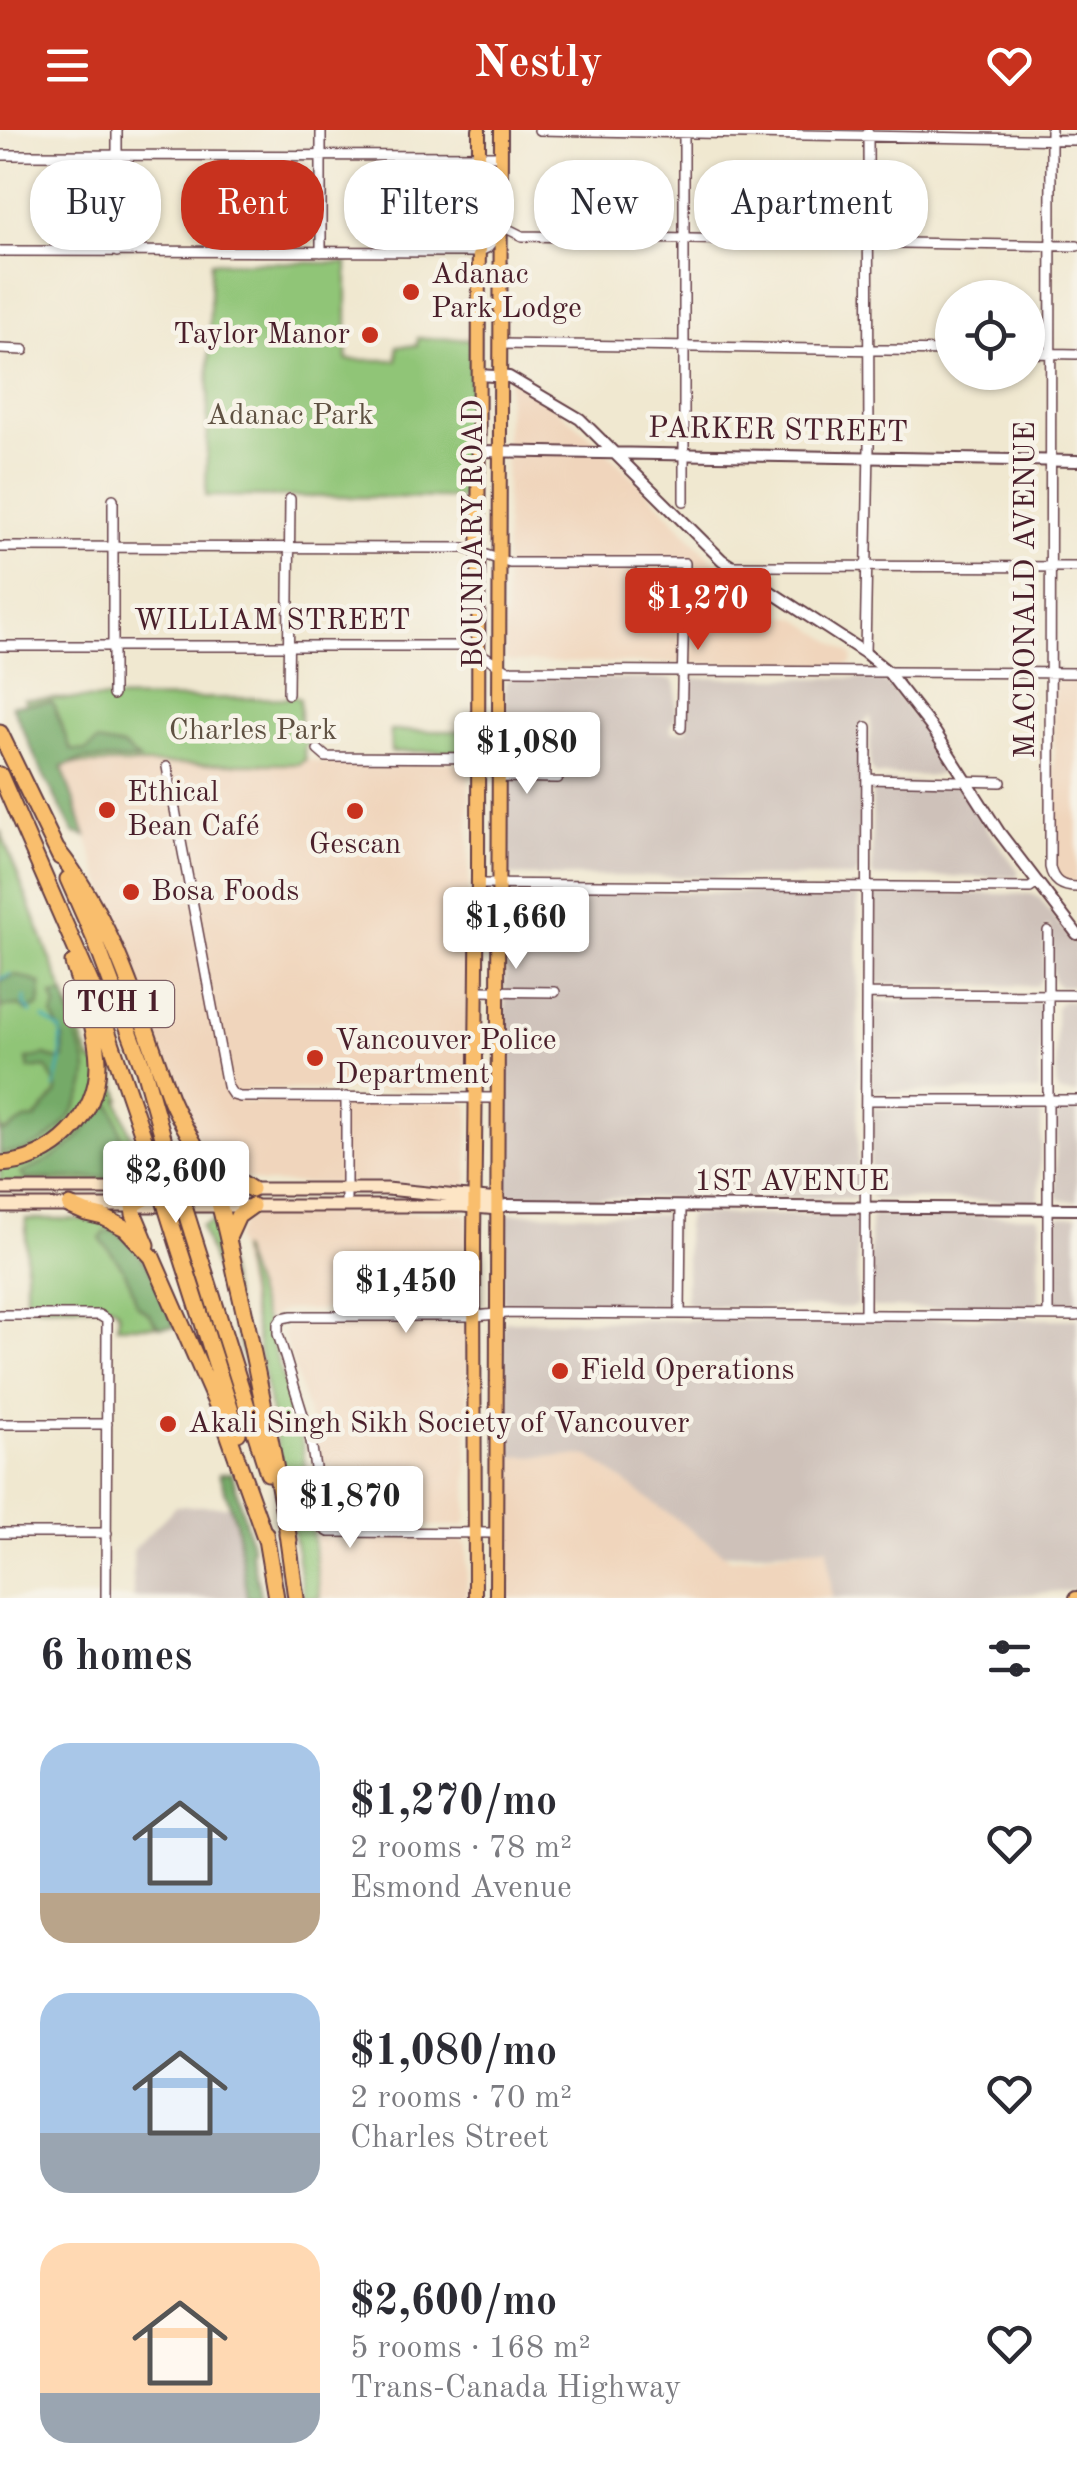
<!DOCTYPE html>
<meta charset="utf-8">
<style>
:root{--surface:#fff;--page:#f2f2f3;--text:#2b2b33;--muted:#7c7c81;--accent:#c8321e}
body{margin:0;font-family:"Old Standard TT",serif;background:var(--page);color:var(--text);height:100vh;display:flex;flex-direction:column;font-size:38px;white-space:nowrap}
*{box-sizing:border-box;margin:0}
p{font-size:32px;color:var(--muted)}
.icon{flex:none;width:55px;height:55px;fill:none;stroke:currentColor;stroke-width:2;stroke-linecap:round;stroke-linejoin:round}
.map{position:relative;height:1468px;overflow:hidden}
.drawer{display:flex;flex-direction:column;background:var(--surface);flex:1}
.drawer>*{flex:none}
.hud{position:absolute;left:30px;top:30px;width:1018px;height:90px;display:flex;gap:20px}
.buttons{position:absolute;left:935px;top:150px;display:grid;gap:20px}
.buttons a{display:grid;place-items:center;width:110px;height:110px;border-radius:50%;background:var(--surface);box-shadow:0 2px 8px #0004;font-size:50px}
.price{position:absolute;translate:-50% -85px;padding:0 22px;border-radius:10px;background:#fff;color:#222;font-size:32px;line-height:65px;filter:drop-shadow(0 2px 5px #0008)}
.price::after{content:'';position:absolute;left:50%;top:60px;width:30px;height:22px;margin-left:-15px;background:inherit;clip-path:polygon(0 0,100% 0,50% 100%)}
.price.current{background:var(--accent);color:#fff}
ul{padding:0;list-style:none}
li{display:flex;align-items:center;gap:30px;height:250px;padding:0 40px}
li span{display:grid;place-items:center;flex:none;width:280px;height:200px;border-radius:30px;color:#555}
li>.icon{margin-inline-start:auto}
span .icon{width:120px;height:120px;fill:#fffc;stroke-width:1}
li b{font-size:42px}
h2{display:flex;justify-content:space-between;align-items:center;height:120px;padding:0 40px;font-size:42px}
.chip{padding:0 35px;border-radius:40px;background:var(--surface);box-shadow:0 2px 8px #0004;font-size:35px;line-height:90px}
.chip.current{background:var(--accent);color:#fff}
header{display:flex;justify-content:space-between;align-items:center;height:130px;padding:0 40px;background:var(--accent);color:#fff;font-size:45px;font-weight:600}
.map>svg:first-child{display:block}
.built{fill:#f0d5bc}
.industrial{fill:#cec1b9}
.green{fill:#90c577;stroke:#6d7251;stroke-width:2.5}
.forest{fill:#74aa68;stroke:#5f644a;stroke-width:2.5}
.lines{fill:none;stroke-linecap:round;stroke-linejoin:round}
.stream{stroke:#3aacb5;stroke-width:2.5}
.minor-casing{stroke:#633d44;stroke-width:12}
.tertiary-casing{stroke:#633d44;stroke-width:14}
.secondary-casing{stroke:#633d44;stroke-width:15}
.primary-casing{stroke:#633d44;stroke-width:16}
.motorway-casing{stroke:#633d44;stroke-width:19}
.minor{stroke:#fff;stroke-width:9}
.tertiary{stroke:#fff;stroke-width:10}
.secondary{stroke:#fde5c5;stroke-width:11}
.primary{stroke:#f9be6d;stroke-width:12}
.motorway{stroke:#f9be6d;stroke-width:15}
.motorway-bridge-casing{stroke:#633d44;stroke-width:19;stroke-linecap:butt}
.motorway-bridge{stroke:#f9be6d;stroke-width:15}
.poi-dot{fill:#c8321e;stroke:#f7f3e8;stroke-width:4}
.labels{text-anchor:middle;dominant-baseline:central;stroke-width:9;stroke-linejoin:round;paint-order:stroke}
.shield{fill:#f7f3e8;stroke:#7e5f64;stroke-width:2.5}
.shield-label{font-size:28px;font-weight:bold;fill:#4a1f2b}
.poi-label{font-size:30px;fill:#4a1f2b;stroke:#f7f3e8;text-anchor:start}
.park-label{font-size:30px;fill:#5f5142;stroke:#f7f3e8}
.street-label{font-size:30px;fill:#4a1f2b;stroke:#f7f3e8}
</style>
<header><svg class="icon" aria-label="menu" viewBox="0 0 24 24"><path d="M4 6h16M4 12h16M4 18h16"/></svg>Nestly<svg class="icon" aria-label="heart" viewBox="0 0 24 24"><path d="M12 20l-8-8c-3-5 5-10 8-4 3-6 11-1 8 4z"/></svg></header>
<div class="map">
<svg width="1077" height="1468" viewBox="0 0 1077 1468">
<rect width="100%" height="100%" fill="#f7f3e8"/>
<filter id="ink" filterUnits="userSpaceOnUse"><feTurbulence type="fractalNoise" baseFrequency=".01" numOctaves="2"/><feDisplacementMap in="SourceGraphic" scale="20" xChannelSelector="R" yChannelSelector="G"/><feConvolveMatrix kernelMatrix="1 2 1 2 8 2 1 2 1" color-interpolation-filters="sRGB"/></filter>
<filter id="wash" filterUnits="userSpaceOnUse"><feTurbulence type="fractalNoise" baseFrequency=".0048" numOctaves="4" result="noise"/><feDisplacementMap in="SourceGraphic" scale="40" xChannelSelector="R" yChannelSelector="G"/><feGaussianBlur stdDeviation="2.25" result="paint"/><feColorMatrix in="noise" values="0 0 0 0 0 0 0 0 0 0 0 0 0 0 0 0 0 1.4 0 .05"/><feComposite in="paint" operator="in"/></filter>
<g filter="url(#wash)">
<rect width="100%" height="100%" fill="#f0e8d0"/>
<path class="built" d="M509,247L548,272L589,305L645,359L725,444L689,443L688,487H795L850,523L853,527L852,533L847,535L509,532L505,527L506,307Z
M1060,547H1077V752L1061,750L1054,736V553Z
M306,629L316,632L465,633L469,636V953L466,959L462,960L248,959L243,972H465L469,977L468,1050L466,1057L461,1060L396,1054L262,1053L235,1045L217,1033L182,986L61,634H300Z
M263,1081L465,1083L468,1088L467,1175L459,1179L286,1180L277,1183L272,1188H251L235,1109L247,1084Z
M292,1192L465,1194L468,1199L467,1388L465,1394L460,1396L332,1395L327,1393L315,1307L284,1205L286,1194Z
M589,1326L731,1429L829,1416L832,1468H502V1447L504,1455H506L505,1327Z
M316,1403L327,1408L460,1409L467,1415V1468H318Z"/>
<path class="industrial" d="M509,548L672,549L676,555V588L671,594V602L687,601L688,554L692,548H881L894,561L919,594L947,634V638L944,643L933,646L876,645L870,637L871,586L863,593L859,741L854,747L508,746L504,742L505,553Z
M884,652H929L960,656L990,703L1018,740V747H874L872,744V659Z
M510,762L854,763L858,765V1064L856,1068H508L505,1066V767Z
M875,763L1032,764L1039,767L1077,817V856H1059L1054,852L1051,837L1050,797L1045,798L1044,843L1040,852L1036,856L873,854L871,851V769Z
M873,871L1038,872L1041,876L1039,961L875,962L871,956L870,876Z
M1062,871H1077V964L1060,963L1056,958V877Z
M874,978L1037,979L1041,986L1039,1068L1034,1071L873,1069L870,1064V983Z
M1063,978H1077V1071L1060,1070L1056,1065V985L1058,980Z
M507,1083L672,1085L674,1088L672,1174L668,1176L505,1174L503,1171V1089Z
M692,1084L855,1086L857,1089V1175L852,1178L690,1176L686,1171V1089Z
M875,1085L1037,1086L1040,1092L1039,1177L1034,1179L873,1178L870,1173V1089Z
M1060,1086H1077V1180L1059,1179L1055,1173V1091Z
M896,1189H1077V1460L981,1468H832L828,1417L724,1424L589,1326L505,1327L503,1299V1196L506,1191Z
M176,1376H229L241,1409L253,1468H133V1420Z"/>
<path class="green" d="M211,132L347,133V230H397V216H417L418,208L470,209V368L206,366Z
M293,566L300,569V601L313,609L305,615L304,624L306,629L300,634H61L24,569L287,568Z
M390,601H466V621L391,622Z
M0,700L90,929L103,940V915L121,969L118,970L148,1053H0Z
M26,1089H79L98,1092L121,1101L177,1196H117C119,1187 121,1182 113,1176H26Z
M216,1090L249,1238L247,1237L201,1096Z
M240,1118L268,1199L302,1313L320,1468H304L294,1405Z"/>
<path class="forest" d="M52,572L71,620L86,621L97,612L124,617L139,630L84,629L62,637L86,706L74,703L43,644L12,575Z
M16,845L40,853L41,869L39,876L27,881L20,876L2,877L0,880V851Z
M65,864C68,877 71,890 75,902C79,915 87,927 87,940C88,965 66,998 44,1011C37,1015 23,1022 15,1022C10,1023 5,1022 0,1024V998L5,1002L25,990L35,989L56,964L57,958L46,937L29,939L27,929L46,925L58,930L64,928L63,908L53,886L56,876L52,866Z
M111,974C119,992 129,1030 122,1047L25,1049L21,1043C55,1028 82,1014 98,978Z
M114,1100C149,1123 159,1161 175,1197H158L150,1185L136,1174C131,1146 118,1130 100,1109L105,1102Z
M232,1343L252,1417L251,1423L261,1468H247L236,1392L219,1344Z"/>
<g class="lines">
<path class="stream" d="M0,849L11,844
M25,867V875L31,883
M44,888L61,901V930L55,958"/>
</g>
</g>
<g filter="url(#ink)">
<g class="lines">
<g class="minor-casing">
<path id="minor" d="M321,0V122
M539,0L1077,10
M1051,0L1050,737C1053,752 1062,757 1077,757
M0,25L500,26
M500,95L522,106L1077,116
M0,121L478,122L487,118L499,103
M117,122V0
M500,214L952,221
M0,219L24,220
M1028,223L1077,224
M113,369V565
M684,371V0
M0,417L465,418L510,433H685L681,598
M730,436L1077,437
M0,516H468L507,540L1077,543
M865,523L869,318L868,3
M288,564L290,369
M318,620L326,627L498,628
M167,637L227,956L233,965L240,967L497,968
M498,647L558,648
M867,649L1001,652
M478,754L1030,758L1037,753
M477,861L555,862
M866,864L1077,865
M866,970H1077
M346,1076V967
M680,1184L681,1077
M0,1185H99L107,1190L106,1468
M865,1185L867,597
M1048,1186V801
M0,1294H107
M0,1403H107
M497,1403L329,1402L324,1399L311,1311L278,1204V1194L282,1188L292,1186H475L507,1183L1077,1186"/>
</g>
<g class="tertiary-casing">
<path id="tertiary" d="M479,245L509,247L580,289L722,430L865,523L888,542L935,602L999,702L1077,804
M479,321L1077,331
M498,1079L506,1075L1077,1079"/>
</g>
<g class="secondary-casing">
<path id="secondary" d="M0,1059H387L498,1070
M0,1076H463L498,1079"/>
</g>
<g class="primary-casing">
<path id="primary" d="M475,1468L474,1112L478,744L479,0
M496,1468L501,0
M1076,1468H1077"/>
</g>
<g class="motorway-casing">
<path id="motorway" d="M0,603L60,727
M0,645L92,856L152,1032
M57,720C113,789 138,879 168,962C179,994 201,1019 212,1051C224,1084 230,1120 238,1155C258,1239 273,1324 289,1410
M68,749L95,810L144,940L170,1032
M205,1029L251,1059
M0,1034C53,1032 99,987 98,932C97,899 83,865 73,833
M70,1076L86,1083L103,1087L125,1098L152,1127L223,1289L267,1413
M174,1102L238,1303
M192,1102L268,1343
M228,1108L238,1086L252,1076
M147,1115L134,1084L133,1076C142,1067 156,1065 167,1059
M265,1403L276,1468
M287,1403L296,1468"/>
</g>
<use href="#minor" class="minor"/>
<use href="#tertiary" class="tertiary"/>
<use href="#secondary" class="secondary"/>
<use href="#primary" class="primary"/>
<use href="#motorway" class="motorway"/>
<g class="motorway-bridge-casing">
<path id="motorway-bridge" d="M152,1032L174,1102
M170,1032L192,1102"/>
</g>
<use href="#motorway-bridge" class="motorway-bridge"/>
</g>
</g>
<g class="poi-dot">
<circle cx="411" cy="162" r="10"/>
<circle cx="370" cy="205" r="10"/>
<circle cx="107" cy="680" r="10"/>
<circle cx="355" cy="681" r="10"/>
<circle cx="131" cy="762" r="10"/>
<circle cx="315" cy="928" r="10"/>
<circle cx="560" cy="1241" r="10"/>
<circle cx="168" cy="1294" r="10"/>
</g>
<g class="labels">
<rect class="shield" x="64" y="851" width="110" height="46" rx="8"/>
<g class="shield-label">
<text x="119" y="874">TCH 1</text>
</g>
<g class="poi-label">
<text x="431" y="145">Adanac<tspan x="431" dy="34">Park Lodge</tspan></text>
<text x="350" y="205" text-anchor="end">Taylor Manor</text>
<text x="127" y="663">Ethical<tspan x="127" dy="34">Bean Café</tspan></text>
<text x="355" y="715" text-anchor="middle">Gescan</text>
<text x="151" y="762">Bosa Foods</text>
<text x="335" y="911">Vancouver Police<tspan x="335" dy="34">Department</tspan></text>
<text x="580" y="1241">Field Operations</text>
<text x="188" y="1294">Akali Singh Sikh Society of Vancouver</text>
</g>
<g class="park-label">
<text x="290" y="286">Adanac Park</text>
<text x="253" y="601">Charles Park</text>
</g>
<g class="street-label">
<text transform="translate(778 301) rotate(1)">PARKER STREET</text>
<text transform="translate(474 404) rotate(-90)">BOUNDARY ROAD</text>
<text transform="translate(1026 460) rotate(-90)">MACDONALD AVENUE</text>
<text x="272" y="491">WILLIAM STREET</text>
<text x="792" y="1052">1ST AVENUE</text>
</g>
</g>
</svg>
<div class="buttons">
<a><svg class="icon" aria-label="locate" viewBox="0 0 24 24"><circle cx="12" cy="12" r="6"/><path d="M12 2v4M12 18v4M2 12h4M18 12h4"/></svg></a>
</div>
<b class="price current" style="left:698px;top:523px">$1,270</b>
<b class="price" style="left:527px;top:667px">$1,080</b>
<b class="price" style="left:516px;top:842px">$1,660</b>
<b class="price" style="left:176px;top:1096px">$2,600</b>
<b class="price" style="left:406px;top:1206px">$1,450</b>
<b class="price" style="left:350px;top:1421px">$1,870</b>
<div class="hud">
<a class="chip">Buy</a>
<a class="chip current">Rent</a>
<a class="chip">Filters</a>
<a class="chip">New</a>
<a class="chip">Apartment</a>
</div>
</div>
<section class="drawer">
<h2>6 homes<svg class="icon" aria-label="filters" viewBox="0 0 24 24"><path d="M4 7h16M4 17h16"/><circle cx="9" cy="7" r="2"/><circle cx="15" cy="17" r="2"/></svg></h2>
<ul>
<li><span style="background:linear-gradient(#a9c7e8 75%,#b9a48a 0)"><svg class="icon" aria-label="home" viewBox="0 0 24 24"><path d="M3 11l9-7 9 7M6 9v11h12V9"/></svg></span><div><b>$1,270/mo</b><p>2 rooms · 78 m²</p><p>Esmond Avenue</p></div><svg class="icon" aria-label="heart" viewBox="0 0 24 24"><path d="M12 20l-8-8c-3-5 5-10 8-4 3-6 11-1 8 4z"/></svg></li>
<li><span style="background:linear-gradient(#a9c7e8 70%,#9aa5b1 0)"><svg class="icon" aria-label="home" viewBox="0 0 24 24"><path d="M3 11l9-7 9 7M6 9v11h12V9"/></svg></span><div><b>$1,080/mo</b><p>2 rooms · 70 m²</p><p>Charles Street</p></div><svg class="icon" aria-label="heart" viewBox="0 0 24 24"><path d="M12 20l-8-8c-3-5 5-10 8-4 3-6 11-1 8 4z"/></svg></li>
<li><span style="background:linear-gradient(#ffd9b3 75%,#9aa5b1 0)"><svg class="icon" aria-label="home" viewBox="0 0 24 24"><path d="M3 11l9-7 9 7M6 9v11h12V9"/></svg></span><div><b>$2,600/mo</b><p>5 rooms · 168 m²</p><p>Trans-Canada Highway</p></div><svg class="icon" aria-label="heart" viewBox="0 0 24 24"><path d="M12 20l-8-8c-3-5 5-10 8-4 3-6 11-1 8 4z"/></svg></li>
</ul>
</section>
